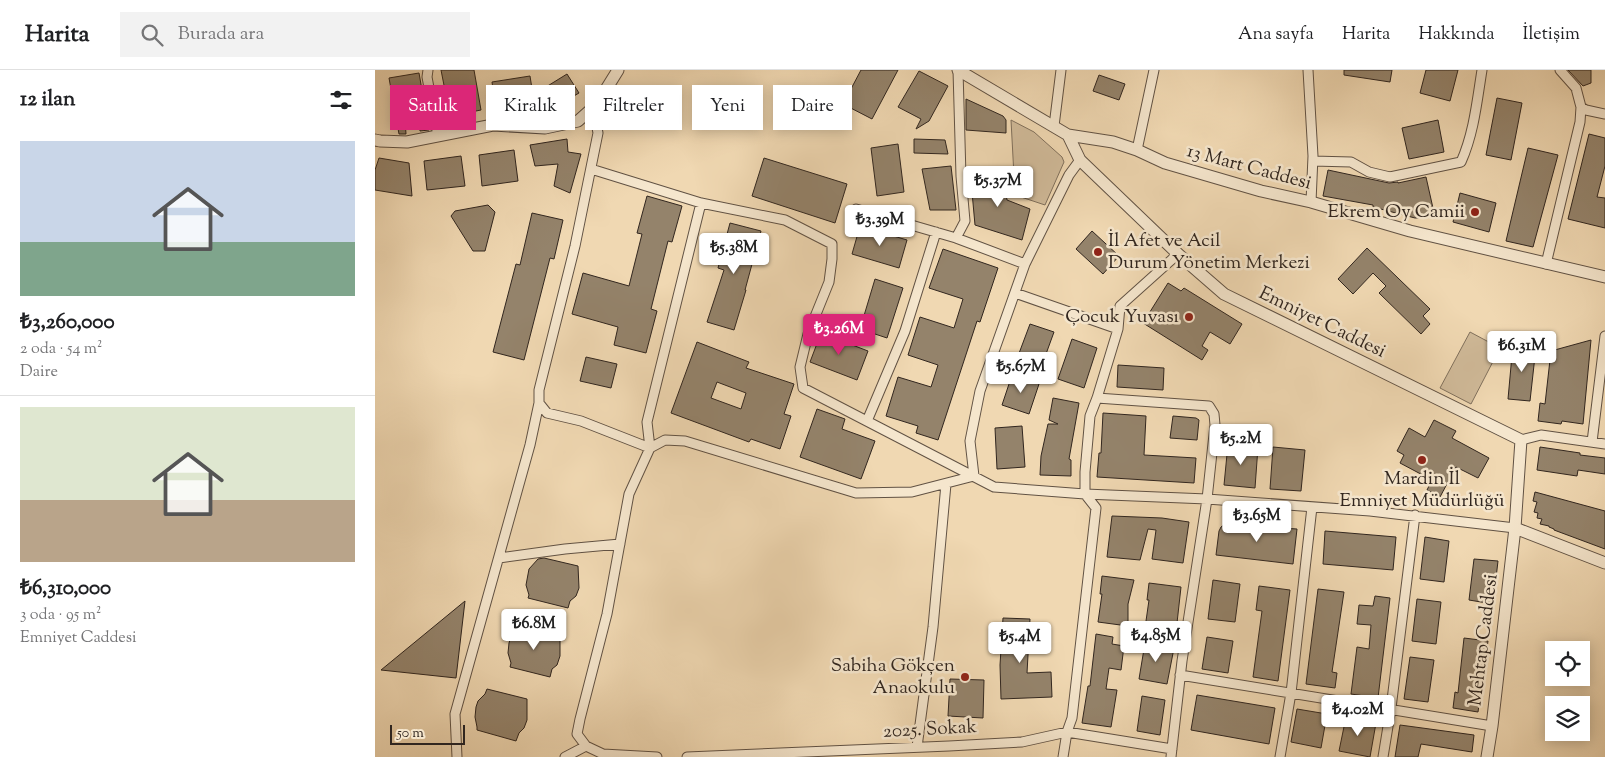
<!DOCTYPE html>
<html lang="tr">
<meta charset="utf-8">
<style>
:root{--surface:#fff;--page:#f2f2f2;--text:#202124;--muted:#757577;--line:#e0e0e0;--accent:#db2777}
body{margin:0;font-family:"Sorts Mill Goudy",serif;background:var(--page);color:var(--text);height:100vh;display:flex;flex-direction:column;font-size:19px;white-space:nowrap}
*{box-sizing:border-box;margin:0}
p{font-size:16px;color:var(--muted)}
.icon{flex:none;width:28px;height:28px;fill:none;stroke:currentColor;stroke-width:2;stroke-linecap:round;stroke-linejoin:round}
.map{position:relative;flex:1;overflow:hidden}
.side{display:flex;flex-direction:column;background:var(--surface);width:375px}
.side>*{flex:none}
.banner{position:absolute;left:15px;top:15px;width:475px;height:45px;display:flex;gap:10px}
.fabs{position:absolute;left:1170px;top:571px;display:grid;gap:10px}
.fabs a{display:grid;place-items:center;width:45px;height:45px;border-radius:0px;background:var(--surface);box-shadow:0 2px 12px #0003;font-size:25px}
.scale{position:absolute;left:15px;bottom:12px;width:75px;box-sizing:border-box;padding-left:5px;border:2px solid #31261f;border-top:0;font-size:14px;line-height:18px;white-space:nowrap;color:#31261f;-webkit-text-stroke:4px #f5e6cd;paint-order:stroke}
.price{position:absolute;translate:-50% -42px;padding:0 11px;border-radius:5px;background:#fff;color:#222;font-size:16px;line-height:32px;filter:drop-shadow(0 1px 2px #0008)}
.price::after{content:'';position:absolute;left:50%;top:30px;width:15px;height:11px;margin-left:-8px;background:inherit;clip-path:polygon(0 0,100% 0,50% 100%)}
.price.on{background:var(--accent);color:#fff}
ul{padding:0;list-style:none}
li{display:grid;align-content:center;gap:10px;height:265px;padding:0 20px}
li+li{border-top:1px solid var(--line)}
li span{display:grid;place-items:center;height:155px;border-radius:0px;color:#555}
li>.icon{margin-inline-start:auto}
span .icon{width:90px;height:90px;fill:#fffc;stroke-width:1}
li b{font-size:21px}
h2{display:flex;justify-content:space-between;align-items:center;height:60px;padding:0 20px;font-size:21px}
.tag{padding:0 18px;border-radius:0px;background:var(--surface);box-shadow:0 2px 12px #0003;font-size:18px;line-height:45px}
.tag.on{background:var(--accent);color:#fff}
header{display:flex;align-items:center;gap:30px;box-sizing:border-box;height:70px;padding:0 25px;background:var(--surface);border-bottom:1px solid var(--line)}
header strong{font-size:24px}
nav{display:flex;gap:28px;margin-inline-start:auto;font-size:18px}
.search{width:350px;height:45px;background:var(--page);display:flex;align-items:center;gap:12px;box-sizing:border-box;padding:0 18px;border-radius:0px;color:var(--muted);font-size:19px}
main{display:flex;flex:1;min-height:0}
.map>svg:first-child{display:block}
.green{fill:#d0ba99;stroke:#80705c}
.building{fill:#94836b;stroke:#31261f;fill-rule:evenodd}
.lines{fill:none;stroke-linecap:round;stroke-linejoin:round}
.minor-casing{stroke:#615244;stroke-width:11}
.tertiary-casing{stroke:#615244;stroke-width:13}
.minor{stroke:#f5e6cd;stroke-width:9}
.tertiary{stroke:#f5e6cd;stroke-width:11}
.poi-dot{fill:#8f2418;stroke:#f5e6cd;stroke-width:2}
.labels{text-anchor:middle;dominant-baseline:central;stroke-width:5;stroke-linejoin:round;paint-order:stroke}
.street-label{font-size:19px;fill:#31261f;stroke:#f5e6cd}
.poi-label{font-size:19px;fill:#31261f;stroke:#f5e6cd;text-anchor:end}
</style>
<header>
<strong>Harita</strong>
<div class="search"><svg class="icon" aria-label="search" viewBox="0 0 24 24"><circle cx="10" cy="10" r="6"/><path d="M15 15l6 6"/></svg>Burada ara</div>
<nav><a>Ana sayfa</a><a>Harita</a><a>Hakkında</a><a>İletişim</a></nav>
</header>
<main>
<section class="side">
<h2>12 ilan<svg class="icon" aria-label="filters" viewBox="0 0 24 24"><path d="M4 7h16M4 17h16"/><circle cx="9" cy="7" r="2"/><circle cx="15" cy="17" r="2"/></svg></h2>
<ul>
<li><span style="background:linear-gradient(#c9d6e8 65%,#7fa58c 0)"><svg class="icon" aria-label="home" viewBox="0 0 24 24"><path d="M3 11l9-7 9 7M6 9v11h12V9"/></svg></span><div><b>₺3,260,000</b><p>2 oda · 54 m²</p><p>Daire</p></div></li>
<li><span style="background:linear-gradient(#dfe7d0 60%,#b9a48a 0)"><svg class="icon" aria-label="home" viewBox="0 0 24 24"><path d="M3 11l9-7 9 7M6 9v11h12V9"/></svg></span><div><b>₺6,310,000</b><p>3 oda · 95 m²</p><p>Emniyet Caddesi</p></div></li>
</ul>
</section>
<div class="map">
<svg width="1230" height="687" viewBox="0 0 1230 687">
<rect width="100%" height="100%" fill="#f0d8b2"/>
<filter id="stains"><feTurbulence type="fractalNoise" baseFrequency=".004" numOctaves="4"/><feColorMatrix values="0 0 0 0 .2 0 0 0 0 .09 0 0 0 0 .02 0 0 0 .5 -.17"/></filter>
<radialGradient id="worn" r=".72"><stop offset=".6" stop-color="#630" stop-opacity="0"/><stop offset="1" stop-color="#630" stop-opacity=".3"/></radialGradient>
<path class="green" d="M636,50L659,62L687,87L689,92L670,135L640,125Z
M1095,262L1125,278L1096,334L1065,318Z"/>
<path class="building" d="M66,0H99L106,40L75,46Z
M486,0H523L497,49L468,34Z
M969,0H1017L1015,12L969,5Z
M1051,0H1083L1075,31L1045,23Z
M1193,0H1216V13L1208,16Z
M544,1L573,16L554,51L541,59L546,49L523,37Z
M44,3L54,60L45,61L42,35L29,36L31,64H24L14,8Z
M192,4L204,23L173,41L168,32L121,40L117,12L155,6L158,25Z
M724,5L750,14L744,30L718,21Z
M1122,28L1147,33L1136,90L1111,85Z
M591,29L628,46L631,50V63L591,60Z
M1063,50L1069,82L1034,89L1027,58Z
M1214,64L1230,68V96L1222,127L1230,128V158L1193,149Z
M192,69L193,82L206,84L195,123L179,116L183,94L160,96L155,75Z
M539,69L570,70L573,84L539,83Z
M523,74L529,122L502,126L496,78Z
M1153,78L1183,85L1158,177L1131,171Z
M139,80L143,111L107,116L104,85Z
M86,86L90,116L52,120L49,91Z
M4,88L34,93L37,126L0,120V100Z
M389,88L472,114L460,153L377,126Z
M576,96L581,140H555L547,99Z
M953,100L1014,113L1023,112V113L1051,107L1060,147L1040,148L998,137V135L948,126Z
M627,105L632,130L655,139L647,170L600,155L596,111Z
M1085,123L1121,133L1114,162L1078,152Z
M272,126L307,136L297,172L293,171L276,239L282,241L271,283L239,275L243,257L197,244L208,203L254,216L267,164L262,163Z
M113,135L120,142L110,181H98L76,146L80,141Z
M157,143L188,150L179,189L175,188L149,290L118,282L141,194L145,195Z
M355,153L386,161L370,220H371L359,260L332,252L349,200L343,198Z
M485,156L532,170L524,198L477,184Z
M717,161L744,186L728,204L701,179Z
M992,178L1055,239L1048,246L1055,254L1046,264L1004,223L1011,216L998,203L978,224L963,209Z
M568,179L623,198L605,252L602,251L563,370L541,363L543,356L511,346L523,307L556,317L557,314L563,295L533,285L545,247L579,258L588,229L554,218Z
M500,209L528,218L512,268L485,259Z
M793,213L806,221L809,218L867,254L855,274L835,262L827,276L833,280L827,290L768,253Z
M655,254L679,262L667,295L643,286Z
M446,263L493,281L482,310L435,292Z
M697,269L722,278L709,318L683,309Z
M1216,270L1208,354L1187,351L1186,354L1163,351L1165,333L1170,334L1176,281Z
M322,272L374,292L371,298L419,314L409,344L416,346L405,379L376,369L374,372L296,343ZM342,312L371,323L366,339L336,328Z
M1138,274L1161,277L1155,331L1133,329Z
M211,287L242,294L236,318L205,311Z
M743,295L789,298L788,320L742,317Z
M637,305L664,314L654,344L627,335Z
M678,328L704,333L694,389L696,390V406L665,405L666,386L673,354H683L674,350Z
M442,339L470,349L467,359L500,371L486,409L425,387Z
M728,343L771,346L769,385L821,388L819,413L722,407L724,383H726Z
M798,346L821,348L824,350L822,370L795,368Z
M1059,350L1081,361L1077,368L1114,388L1103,408L1081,397L1065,427L1052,420L1057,410L1025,393L1029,385L1022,381L1034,358L1050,367Z
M647,356L650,397L622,399L620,358Z
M853,374L883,377L880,418L849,415Z
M898,377L930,380L926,421L895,419Z
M1165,377L1205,383V385L1230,388V404L1203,400L1202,406L1162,400Z
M1160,422L1230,441V479L1179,460V459L1174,457V456L1165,454L1167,449L1162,448L1163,443L1159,442L1162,432L1158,431Z
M737,446L787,448L814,452L808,493L777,489L781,460L773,459L765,490L732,487Z
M850,454L922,459L918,494L841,485L844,461L846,457Z
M950,461L1021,467L1018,500L948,494Z
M1050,467L1074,471L1069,512L1045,509Z
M169,488L203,496L204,518L201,526L195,531L193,538L153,528L154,525L151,515L154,499L163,489Z
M1099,489L1123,491L1118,534L1094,530Z
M727,506L759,510L753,534V556L723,552L727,524H725Z
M838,510L865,514L860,552L833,549Z
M774,513L806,517L801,562L770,558L774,530H772Z
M884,516L915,520L903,611L878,607L887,541L881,540Z
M943,519L969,522L957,602L962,603L960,618L931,614Z
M1000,526L1015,528L1003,628L976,624L982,577L994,579L996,555L982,554L984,535L998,536Z
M1042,529L1066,532L1061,574L1037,571Z
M90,531L81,608L6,600Z
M628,548L655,549L652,603L676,602L677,627L626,629L625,595Z
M145,555L185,565V586L182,595L177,599L175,607L135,597L136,593L133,583L134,573L136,567L143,560Z
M721,564L738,567L737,574L749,576L746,600L734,598L731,619L742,620L736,657L707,653L713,616H715Z
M832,567L858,571L853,603L827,599Z
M1089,568L1113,571L1103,642L1078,638L1080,622L1083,623Z
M770,573L799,578L792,614L764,609Z
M1035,587L1059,590L1053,632L1029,629Z
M575,609L609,610L608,648L573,646Z
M112,619L152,629V650L149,658L144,663L141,671L102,660V657L100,647L101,637L103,631L110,624Z
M822,625L900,638L894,674L816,660Z
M767,626L790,630L785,665L762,661Z
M922,639L952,644L946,678L916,672Z
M971,647L1001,653L995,687L964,681Z
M1025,655L1099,665L1097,682L1046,674L1043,687H1020Z"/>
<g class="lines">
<g class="minor-casing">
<path id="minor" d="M53,0L52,7L63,66
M933,0L938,86L936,132
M1185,0L1201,18L1206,37L1211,40L1230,44
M218,37L223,63L200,176L164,320V333L172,343L206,351L275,378L272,352L326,133
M679,56L686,0
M762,80L779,0
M938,91L976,92L994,102L1015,107L1086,92C1099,63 1102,31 1107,0
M216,99L326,133L410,150L457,174V189L454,212L433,264L425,297L428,318L619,417L710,424L832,429L995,441L1140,458
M481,139L581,168L650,194
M581,168L590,151L586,106L583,0
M1171,194L1205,52L1206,37
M640,223L743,259
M722,328L834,336L839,344L840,355L832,429L807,591L796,687
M492,351L530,261L561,162
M1146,370L1166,365L1230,374
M1217,372L1230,266
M599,406L595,371L605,321L650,194L694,105L705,90
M124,488L190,479L245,474
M805,605L1117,656
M542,677L558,557L571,414
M82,687L80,644L155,375L164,333
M190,687L211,676
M282,687L228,684L211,676L202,664L205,649L232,544L254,424L275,378L290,370L310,371L481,423L537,422L599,406
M312,687L574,676L647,672L692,662L797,679
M688,687L692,662L697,648L721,438L710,424V402L715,346L722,328L743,259L745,236L803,184
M905,687L916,623L937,437
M1008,687L1016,638L1040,445"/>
</g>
<g class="tertiary-casing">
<path id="tertiary" d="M583,0L693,65L738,72L762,80L790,93L886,121L936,132L1035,161L1230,207
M693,65L705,90L803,184L849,224L1146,370L1140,458L1230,493
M0,70L5,71L32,72L118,55L170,58L203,51L222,34L243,0
M1112,687L1117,656L1140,458"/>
</g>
<use href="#minor" class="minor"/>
<use href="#tertiary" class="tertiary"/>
</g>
<g class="poi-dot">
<circle cx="1100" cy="142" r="5"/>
<circle cx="723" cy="182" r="5"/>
<circle cx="814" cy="247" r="5"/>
<circle cx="1047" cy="390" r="5"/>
<circle cx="590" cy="607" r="5"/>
</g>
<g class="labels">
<g class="street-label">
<text transform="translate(874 98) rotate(15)">13 Mart Caddesi</text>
<text transform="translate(947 253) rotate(26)">Emniyet Caddesi</text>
<text transform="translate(1109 570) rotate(-83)">Mehtap Caddesi</text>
<text transform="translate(555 660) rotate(-3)">2025. Sokak</text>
</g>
<g class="poi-label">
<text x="1090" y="142">Ekrem Oy Camii</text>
<text x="733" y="171" text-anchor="start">İl Afet ve Acil<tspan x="733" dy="22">Durum Yönetim Merkezi</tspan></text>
<text x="804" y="247">Çocuk Yuvası</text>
<text x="1047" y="409" text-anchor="middle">Mardin İl<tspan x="1047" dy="22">Emniyet Müdürlüğü</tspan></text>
<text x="580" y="596">Sabiha Gökçen<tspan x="580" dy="22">Anaokulu</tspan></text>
</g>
</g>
<rect width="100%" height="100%" filter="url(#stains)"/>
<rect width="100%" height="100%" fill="url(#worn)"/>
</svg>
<div class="fabs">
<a><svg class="icon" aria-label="locate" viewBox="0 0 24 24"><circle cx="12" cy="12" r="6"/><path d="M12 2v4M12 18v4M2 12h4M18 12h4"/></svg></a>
<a><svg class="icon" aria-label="layers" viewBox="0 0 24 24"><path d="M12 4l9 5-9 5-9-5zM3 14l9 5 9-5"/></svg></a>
</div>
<div class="scale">50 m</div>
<b class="price" style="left:623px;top:138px">₺5.37M</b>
<b class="price" style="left:505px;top:177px">₺3.39M</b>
<b class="price" style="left:359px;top:205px">₺5.38M</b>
<b class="price on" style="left:464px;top:286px">₺3.26M</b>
<b class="price" style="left:1147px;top:303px">₺6.31M</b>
<b class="price" style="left:646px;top:324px">₺5.67M</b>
<b class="price" style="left:866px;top:396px">₺5.2M</b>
<b class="price" style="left:882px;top:473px">₺3.65M</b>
<b class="price" style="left:159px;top:581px">₺6.8M</b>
<b class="price" style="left:781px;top:593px">₺4.85M</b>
<b class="price" style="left:645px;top:594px">₺5.4M</b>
<b class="price" style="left:983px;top:667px">₺4.02M</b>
<div class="banner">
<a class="tag on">Satılık</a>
<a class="tag">Kiralık</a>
<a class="tag">Filtreler</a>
<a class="tag">Yeni</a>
<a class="tag">Daire</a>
</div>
</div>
</main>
